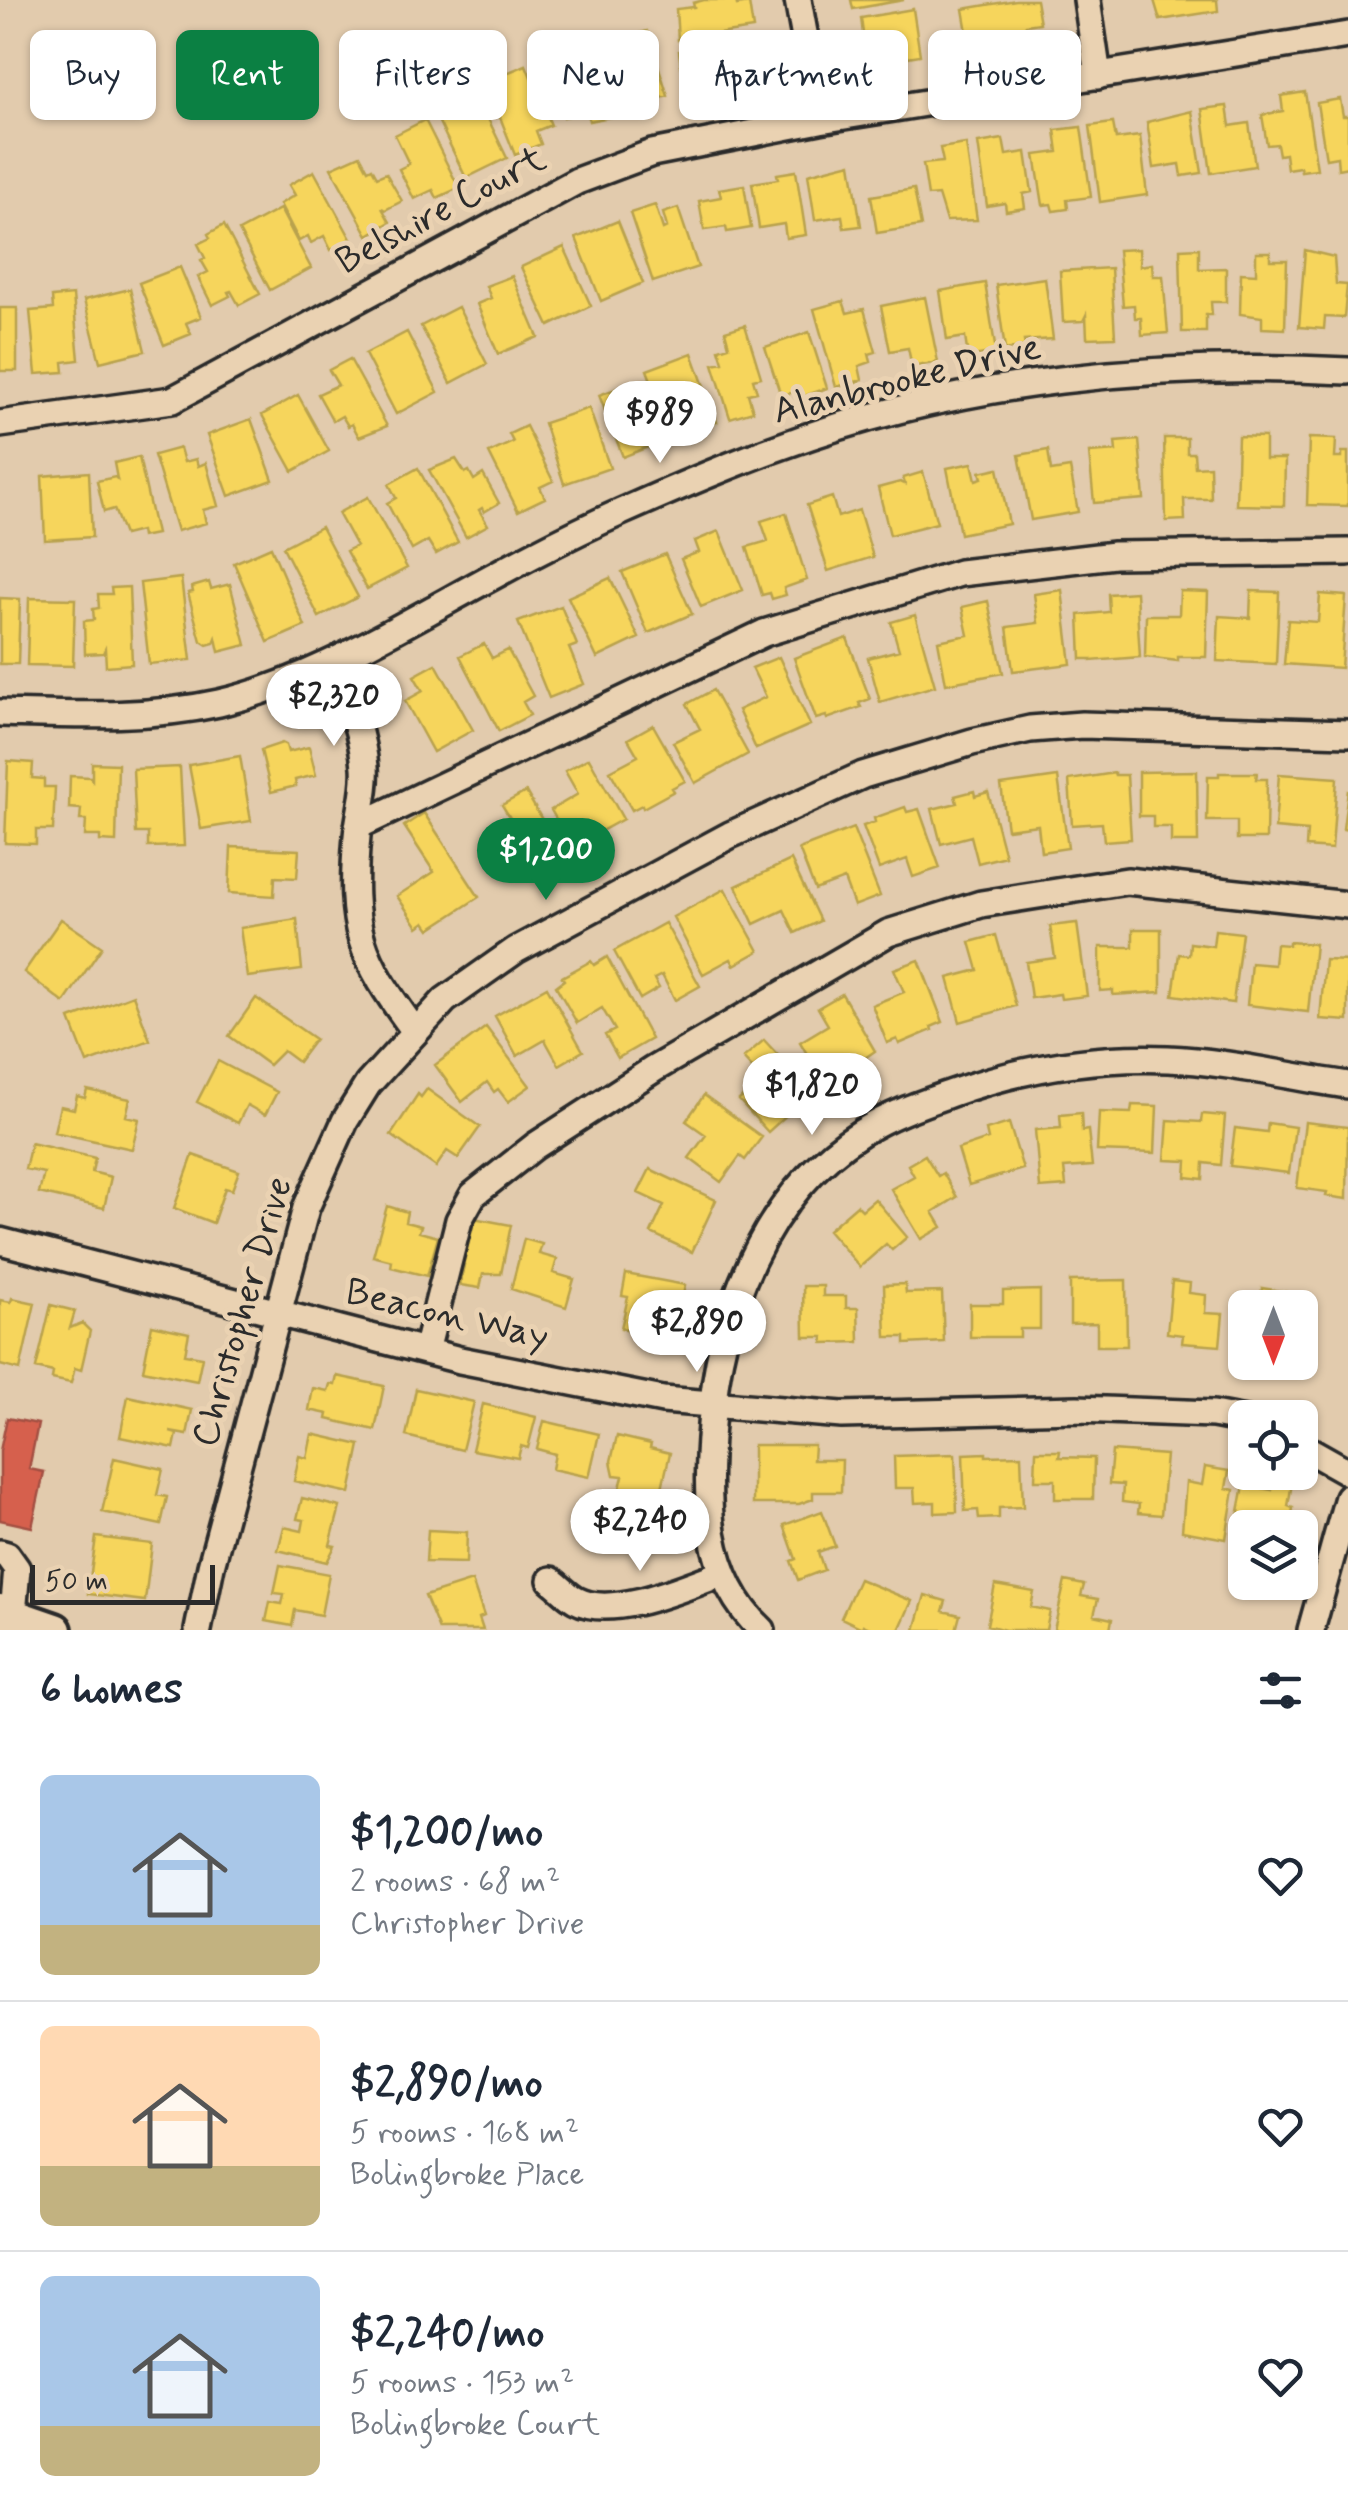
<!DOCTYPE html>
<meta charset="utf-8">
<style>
:root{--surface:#fff;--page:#f6f6f7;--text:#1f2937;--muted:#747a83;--line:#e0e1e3;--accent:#0b8043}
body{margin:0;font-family:Mynerve,sans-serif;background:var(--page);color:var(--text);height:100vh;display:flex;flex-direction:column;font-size:38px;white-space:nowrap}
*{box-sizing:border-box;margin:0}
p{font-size:32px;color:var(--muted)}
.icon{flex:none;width:55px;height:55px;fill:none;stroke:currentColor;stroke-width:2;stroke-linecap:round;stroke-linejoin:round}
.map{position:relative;height:1630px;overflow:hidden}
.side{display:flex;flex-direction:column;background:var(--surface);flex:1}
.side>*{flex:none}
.hud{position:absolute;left:30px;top:30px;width:1290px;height:90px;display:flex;gap:20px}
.needle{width:65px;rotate:180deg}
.tools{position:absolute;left:1228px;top:1290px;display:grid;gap:20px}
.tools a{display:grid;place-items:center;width:90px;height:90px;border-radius:15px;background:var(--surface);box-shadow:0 2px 8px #0004;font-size:50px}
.scale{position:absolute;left:30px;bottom:25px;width:185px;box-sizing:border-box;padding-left:10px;border:5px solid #2b2b2b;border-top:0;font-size:28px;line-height:35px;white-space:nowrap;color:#2b2b2b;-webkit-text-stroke:8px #ead2b2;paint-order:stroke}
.price{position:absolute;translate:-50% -85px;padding:0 22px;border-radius:35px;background:#fff;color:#222;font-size:32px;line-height:65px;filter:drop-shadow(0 2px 5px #0008)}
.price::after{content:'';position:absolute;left:50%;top:60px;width:30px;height:22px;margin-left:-15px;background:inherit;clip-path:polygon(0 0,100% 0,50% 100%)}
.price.current{background:var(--accent);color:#fff}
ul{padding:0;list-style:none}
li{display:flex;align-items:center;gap:30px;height:250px;padding:0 40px}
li+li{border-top:2px solid var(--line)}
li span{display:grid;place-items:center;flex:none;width:280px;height:200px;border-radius:15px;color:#555}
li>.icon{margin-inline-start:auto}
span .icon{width:120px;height:120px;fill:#fffc;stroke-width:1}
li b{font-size:42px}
h2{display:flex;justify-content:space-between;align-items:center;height:120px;padding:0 40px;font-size:42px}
.chip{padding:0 35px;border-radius:15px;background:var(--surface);box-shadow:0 2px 8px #0004;font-size:35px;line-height:90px}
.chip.current{background:var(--accent);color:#fff}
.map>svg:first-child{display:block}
.homes{fill:#f6d55c;stroke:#b9a24d;stroke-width:2.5}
.shops{fill:#d6604d;stroke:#a35043;stroke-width:2.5}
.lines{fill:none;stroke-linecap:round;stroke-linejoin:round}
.minor-casing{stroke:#2b2b2b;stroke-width:32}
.major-casing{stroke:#2b2b2b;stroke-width:40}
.minor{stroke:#ead2b2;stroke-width:25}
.major{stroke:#ead2b2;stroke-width:32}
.labels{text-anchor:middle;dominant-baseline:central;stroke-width:10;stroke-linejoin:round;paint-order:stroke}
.street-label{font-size:38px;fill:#2b2b2b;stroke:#ead2b2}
</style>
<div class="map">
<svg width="1348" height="1630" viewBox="0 0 1348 1630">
<rect width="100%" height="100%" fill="#e2cbad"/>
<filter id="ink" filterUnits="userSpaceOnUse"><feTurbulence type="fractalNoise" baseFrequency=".01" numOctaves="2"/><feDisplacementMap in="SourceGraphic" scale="20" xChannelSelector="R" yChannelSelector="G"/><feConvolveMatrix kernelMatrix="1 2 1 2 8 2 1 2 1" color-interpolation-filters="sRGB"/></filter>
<g filter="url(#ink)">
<path class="homes" d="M704,0H736L737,5L749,3L753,29L678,40L676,9L694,7L693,3Z
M851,0H904L853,9Z
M1016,0H1036L1040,23L1026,25L1030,44L997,50L995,40L984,42L983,35L968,38L963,9Z
M1154,0H1217L1218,11L1160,20Z
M913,9L920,55L860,65L857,41L869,39L868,34H863L861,18Z
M647,31L668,96L623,110L602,45Z
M756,39L759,64L747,66L750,87L717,92L715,81L705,83L704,77L689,80L687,65L681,66L679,51Z
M593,43L610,117L589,121L587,112L564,117L555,76L565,74L560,51Z
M526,65L551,125L536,131L541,144L515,155L490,92L503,86L499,76Z
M1305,92L1317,169L1301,171L1300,167L1287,169L1285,154L1279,155L1277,144L1267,145L1262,115L1283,111L1281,96Z
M478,98L507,158L466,178L437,118Z
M1340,99L1343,116H1348V167L1338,169L1337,157L1326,159L1317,103Z
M1227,106L1230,126L1249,123L1255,166L1211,173L1202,109Z
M1192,111L1202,173L1182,176L1180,164L1154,168L1147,122Z
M425,120L459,188L437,198L433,190L414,199L399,169L409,164L395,135Z
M1113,123L1116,139L1140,136L1147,195L1100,202L1090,126Z
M1081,127L1091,197L1067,200L1068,209L1053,211L1051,204L1043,205L1035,155L1058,152L1055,130Z
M1003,139L1006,155L1026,152L1032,192L1023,194L1025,208L1006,211L1005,203L987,206L978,143Z
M966,144L977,220L946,221L938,195L928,196L923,164L943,162L940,148Z
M360,155L368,170L372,168L377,177L386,173L402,201L385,210L382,208L390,222L368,235L331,168Z
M851,163L861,226L844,228L842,216L815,220L808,174Z
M314,171L351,239L331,250L324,236L311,243L308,236L299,241L280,204L295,195L289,185Z
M796,171L806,235L786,238L784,224L759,228L752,183L778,179L777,174Z
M744,185L751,228L727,232L726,227L704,230L699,201L721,197L719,189Z
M914,189L921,226L877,233L871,196Z
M655,205L663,229L667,227L663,213L678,208L698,267L653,282L630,213Z
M280,209L311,268L270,290L239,231Z
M618,221L643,283L601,301L576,238Z
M224,225L260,294L239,305L231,291L228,292L230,296L212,305L198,277L208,272L201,260L205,258L198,244L210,238L208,234Z
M564,247L591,306L549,326L521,267Z
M1199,248V269L1226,268V302H1211L1212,315H1206V332H1182L1180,249Z
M1139,249L1140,266L1152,264L1153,276H1163L1168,333L1142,335L1141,318H1135L1134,305L1123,306L1118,250Z
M1305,250L1334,257L1336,284L1347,285L1344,318L1325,317L1324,329L1299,327Z
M1256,252H1270V260H1287L1285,329L1262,328V317L1240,314L1241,273L1256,274Z
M180,267L201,317L186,323L191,334L164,345L139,283Z
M1111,268L1115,337L1087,338L1086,315L1083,321L1063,322L1060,271Z
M512,276L538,337L498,354L477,304L491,298L486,286Z
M1045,278L1053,339L1024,341L1025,347L1005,350L996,285Z
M985,283L996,352L968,357L965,337L947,340L940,291Z
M130,289L145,351L100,362L84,300Z
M73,295L79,360L63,362L64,372L36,374L30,311L53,309L52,297Z
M925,297L938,362L912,367L908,348L890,351L881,306Z
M843,301L847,313L864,309L876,352L869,354L871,362L859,366L862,380L836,387L814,309Z
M458,307L487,364L451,383L421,326Z
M0,308H17V371H0Z
M745,325L761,377L753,379L757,392L748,394L753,411L730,418L713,364L723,362L719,349L729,346L725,331Z
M407,332L438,392L396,414L365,354Z
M809,332L827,388L802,397L800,390L781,396L765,347Z
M692,353L717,422L694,430L686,410L679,412L683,422L669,428L647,370Z
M350,359L387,426L359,437L352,424L348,426L342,416L333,421L318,394L338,385L329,370Z
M637,381L661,442L623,457L599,395Z
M298,395L329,451L293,471L262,415Z
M589,408L610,468L564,484L544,423Z
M251,419L273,480L229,496L207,435Z
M526,426L553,481L540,487L545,498L518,511L489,453L513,442L509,434Z
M1238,436L1265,437V459H1285L1284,506L1236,505Z
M1164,438H1187V453H1194L1195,467L1210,466L1211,499H1184L1185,520L1166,521Z
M1309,438L1336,439L1335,458H1342V452H1348V506L1307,505Z
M1139,440L1144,499L1094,503L1089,453L1116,451L1115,442Z
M180,448L184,462L196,459L198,466L206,463L218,506L203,510L206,523L177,531L154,455Z
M1048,450L1051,471L1070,468L1078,512L1031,520L1019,455Z
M139,457L156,534L141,537L140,531L124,535L114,509L104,512L97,481L115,477L117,479L114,463Z
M456,459L465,473L469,471L474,480L483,474L499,503L484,512L482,508L479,510L488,525L466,537L429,470Z
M972,463L976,480L982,478L980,472L998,468L1009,524L960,534L947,468Z
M418,468L458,542L436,554L428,541L412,550L387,503L396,498L389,484Z
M89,472L92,537L45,540L42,476Z
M923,472L937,523L890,535L878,488L900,482L905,484L903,478Z
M368,497L407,568L367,589L346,551L356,546L338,513Z
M832,497L838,517L859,510L873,557L828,571L807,505Z
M786,513L807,580L784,588L786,595L772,599L770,593L762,595L747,547L768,541L761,521Z
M321,527L358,597L319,617L283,547Z
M719,531L743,590L701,607L681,559L699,552L695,541Z
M271,547L305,626L268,642L234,563Z
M665,554L692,614L648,633L622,572Z
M181,578L191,660L149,664L140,583Z
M610,578L639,638L597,658L568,597Z
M209,582L211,589L230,584L246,645L219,652L216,638L214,643L207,645L201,641L188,593L193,592L192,587Z
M129,587L132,664L106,666L105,649L103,653L85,654L84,621L94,620L93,609L99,608L98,594H112L111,588Z
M1062,590L1071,664L1013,671L1007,627L1038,623L1034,594Z
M1180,591L1208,592L1206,657H1178V661L1145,657L1146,615H1179Z
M1251,591L1279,592L1276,664L1217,661L1219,616L1250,618Z
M1136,592L1140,657L1091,661V659H1081L1079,615L1109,612L1108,594Z
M1320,594L1346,596L1341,668L1284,664L1288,620L1318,622Z
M0,598L20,599L18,664H0Z
M29,598L75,599L73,666L27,665Z
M988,601L1003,673L946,684L938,641L968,635L962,607Z
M561,606L577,645L569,648L584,684L549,698L518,622Z
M915,615L935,686L880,702L868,658L899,650L891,622Z
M847,638L870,699L859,703L861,707L827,719L826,716L816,719L794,658Z
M484,644L492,658L508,650L533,696L523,702L530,715L499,731L460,656Z
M779,657L810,725L756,749L738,710L766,697L752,668Z
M436,664L473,730L433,752L405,701L423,691L414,676Z
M713,690L748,754L695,783L673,742L700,729L687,704Z
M653,725L685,781L672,788L674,791L643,808L642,805L632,810L610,771L638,756L628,739Z
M282,743L286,745L288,752L309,747L316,775L295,780L296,786L271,792L261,750Z
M240,756L251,821L201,829L189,765Z
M589,758L623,819L572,847L551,810L578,794L565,771Z
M8,761L33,763L32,778L44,779V787H55L53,830H36V844L5,843Z
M92,763L118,764L116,842L100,841V836H85L86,820H80L81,809L69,808L70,776L90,777L92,780Z
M180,767L184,846L148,847V833H136L133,769Z
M1197,771L1198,842H1171V827H1153V816H1139V772Z
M1115,773V775H1127L1131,839L1104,841L1102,823L1072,825L1069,780Z
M1219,773H1257L1256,779H1267L1266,839H1237V821H1207L1208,776H1219Z
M1279,774L1337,778L1332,849L1306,847L1307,831L1275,828Z
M1058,777L1068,848L1041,852L1038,825L1007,829L1001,785Z
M1348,790V830L1343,829Z
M974,791L975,796L988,792L1005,856L978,863L971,836L941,844L932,809L957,803L955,796Z
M526,792L559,849L534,863L536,867L518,877L516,873L507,878L486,842L515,826L502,805Z
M905,807L907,812L919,809L940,868L913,877L907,859L879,869L863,826L875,822L874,818Z
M424,813L479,897L430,929L425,922L418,927L397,896L434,872L404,826Z
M853,828L880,896L854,906L844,879L815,890L799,849Z
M231,847L299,850L297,878L275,877L274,896L229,893Z
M791,860L820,921L795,933L784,910L754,924L736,886Z
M725,889L759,951L734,965L731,959L703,974L673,917Z
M61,919L102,947L64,1003L24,972Z
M297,919L302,970L247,977L240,928Z
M665,923L700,986L675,1000L662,975L654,979L659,988L640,999L614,951Z
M1077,923L1087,996L1061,999L1060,994L1031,998L1026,962L1055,958L1050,926Z
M1133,929H1161V992L1113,995V990L1100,991V947H1133Z
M1215,930L1242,933L1233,1003L1173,995L1179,954L1189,955L1190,943L1213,946Z
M996,935L1016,1006L960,1022L948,978L978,970L970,942Z
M1289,942L1315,944L1308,1012L1247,1005L1251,963L1274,965L1276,944L1289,945Z
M607,957L651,1039L618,1058L605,1035L615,1030L602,1008L577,1023L556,986L564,980L562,977L591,961L594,965Z
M919,960L943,1022L931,1027L932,1030L899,1044L897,1039L887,1043L872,1005L904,992L894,969Z
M1325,960L1348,961V1021L1320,1019Z
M547,987L583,1051L559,1065L545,1040L517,1056L495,1016Z
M842,994L875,1051L836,1078L834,1073L822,1080L800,1042L828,1025L818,1008Z
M133,995L150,1040L87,1063L70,1019Z
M256,998L315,1039L298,1062L283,1051L269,1065L229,1036Z
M486,1027L530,1086L508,1102L498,1089L494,1092L487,1082L462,1102L435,1065Z
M764,1040L812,1092L768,1132L739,1100L762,1079L743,1058Z
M218,1061L277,1092L265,1115L247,1105L238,1123L197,1102Z
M427,1089L480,1127L458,1158L447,1151L436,1167L391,1135L418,1094L421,1097Z
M87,1090L130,1099L126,1116L139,1119L132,1149L54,1132L60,1106L74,1109L77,1096L85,1098Z
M704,1095L762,1137L745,1160L740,1156L721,1182L689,1158L706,1135L686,1121Z
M1132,1105L1157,1106L1155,1153L1097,1151L1099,1112L1131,1113Z
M1081,1113L1082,1131L1088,1130L1092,1166L1064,1168L1066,1186L1040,1188L1035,1130L1061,1128L1060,1115Z
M1202,1114L1225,1116L1221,1165L1204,1163L1203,1179L1186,1177L1187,1161L1165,1160L1168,1120L1201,1122Z
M1305,1122L1348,1127L1347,1199L1326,1196L1327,1192L1297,1188Z
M1009,1123L1023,1169L969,1185L958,1149L988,1139L986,1130Z
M1268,1123L1295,1127L1289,1173L1230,1166L1235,1128L1267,1132Z
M31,1143L95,1158L92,1172L111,1177L104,1208L39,1193L44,1173L25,1169Z
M193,1155L239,1171L232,1190L225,1188L213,1223L174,1208Z
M925,1155L938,1176L943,1173L957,1197L933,1212L942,1227L921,1239L891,1189L914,1176L908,1165Z
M650,1169L716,1200L692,1252L651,1233L664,1205L638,1193Z
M875,1199L907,1237L892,1250L886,1244L860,1267L828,1230L857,1205L862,1210Z
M387,1206L407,1212L405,1222L421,1226L419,1232L438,1237L427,1276L391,1267L392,1261L373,1256Z
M468,1217L511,1225L501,1274H483L480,1288L460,1285L464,1265L459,1264Z
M524,1239L542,1244L539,1254L557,1259L553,1273L574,1279L566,1307L511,1289Z
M626,1274L685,1285L676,1334L660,1330L661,1326L653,1324L654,1317L645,1315L641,1332L621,1328L628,1297L622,1296Z
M1126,1280L1127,1346H1097V1323L1070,1324V1281Z
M1172,1281L1190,1283L1189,1293L1206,1295L1205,1313L1223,1314L1220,1346L1182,1343L1183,1335L1167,1333Z
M905,1284L906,1293L942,1292L944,1342L905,1344V1337H886L884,1285Z
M803,1286H823V1296H846V1308H858L859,1342L823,1343V1337H804Z
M1262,1288L1305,1295L1302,1339L1300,1308H1260Z
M1040,1290V1329H1020V1337H970V1304H1003V1291Z
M12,1298L35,1303L20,1370L0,1365V1300L11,1302Z
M51,1305L75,1311L70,1328L82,1323L90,1331L81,1370L75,1368L71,1383L52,1379L53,1372L36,1368Z
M152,1325L189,1333L185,1354L202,1357L197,1381L143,1370Z
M337,1376L384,1386L375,1430L327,1419L328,1414L309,1410L313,1388L328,1391L330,1384L335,1385Z
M416,1389L474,1402L462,1450L406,1436Z
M128,1396L192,1410L187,1435L170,1432L177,1434L174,1448L120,1437Z
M483,1404L536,1417L528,1448L521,1446L518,1458L472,1450Z
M544,1421L599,1434L589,1477L552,1469L555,1454L537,1449Z
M312,1434L360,1445L350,1493L294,1481L299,1456L307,1458Z
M617,1436L651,1444L650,1448L670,1453L659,1501L619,1492L623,1476L614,1475L611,1461Z
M753,1445H814L813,1460H842L841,1492H813V1499L799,1504H753Z
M1036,1451H1060L1059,1457L1094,1458L1093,1499H1055V1480H1035Z
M1112,1451L1166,1455L1161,1515L1138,1513L1139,1504L1122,1502L1123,1485L1109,1484Z
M986,1453V1456L1021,1455L1023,1507L999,1508V1518L979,1519L978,1510L965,1511L963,1454Z
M955,1454L957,1512L935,1513V1502L915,1503L914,1488H895L894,1456Z
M114,1458L163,1469L157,1495L167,1497L161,1525L102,1512Z
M1205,1467L1229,1471L1226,1488L1234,1490L1226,1539L1182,1531L1186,1482L1202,1485Z
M1274,1480L1292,1483L1288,1506L1293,1508L1290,1528H1245V1545L1233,1543L1244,1485L1272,1490Z
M302,1498L340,1507L330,1545L335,1546L327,1562L278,1550L284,1527L302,1531L304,1520L297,1519Z
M822,1511L835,1546L818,1552L824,1570L798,1580L791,1561L796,1559L784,1525Z
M428,1530L467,1532L466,1563L426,1562Z
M96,1537L152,1544L145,1601L88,1594Z
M280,1565L329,1574L321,1615L295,1610L292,1626L266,1621L270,1602L282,1604L284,1594L274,1593Z
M859,1579L912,1601L899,1630H874L863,1625L862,1628L841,1618Z
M472,1581L484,1616L479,1618L483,1630H439L425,1596Z
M1065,1581L1084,1585L1081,1596L1098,1599L1094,1615L1112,1619L1110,1630H1054Z
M995,1585L1034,1592L1031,1607L1050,1611L1046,1630H1005L987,1625Z
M925,1595L946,1601L943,1611L960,1615L956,1630H915Z"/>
<path class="shops" d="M7,1418L38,1424L29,1469L44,1472L32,1527L0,1520V1451Z"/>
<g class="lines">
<g class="minor-casing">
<path id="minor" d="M798,0L820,120
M1087,0L1098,76
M0,424L172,400L577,181L652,153L820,120L1348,35
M334,663C347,697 362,730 365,767C367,789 359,813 357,836C349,930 359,955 414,1030
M0,713C73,715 146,719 219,703C296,685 364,647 433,609C495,575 556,541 621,512C673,489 728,465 782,446C958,380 1161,361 1348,371
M358,826L764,633L960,573L1114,555L1348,552
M0,1241L460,1360L663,1400L842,1415L1077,1409L1213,1414L1245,1420
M426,1351L459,1220L473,1195L535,1146L654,1069L888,933L981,904L1127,881L1348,905
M1300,1445L1348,1472
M0,1553L7,1555L17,1569L13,1614
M551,1580C559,1586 567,1595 576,1600C613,1620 687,1586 723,1573
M198,1630L211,1566L306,1208L345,1121L368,1084L445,1000L516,950L730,835L863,775L972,742L1030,729L1082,725L1348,733
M762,1630C704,1576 705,1497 711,1425C718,1314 764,1194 862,1132C891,1114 921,1104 952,1093C1022,1068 1094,1056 1168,1059C1225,1061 1291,1077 1348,1085
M1311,1630L1348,1497"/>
</g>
<g class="major-casing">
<path id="major" d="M0,1611L55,1630"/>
</g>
<use href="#minor" class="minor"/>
<use href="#major" class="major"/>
</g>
</g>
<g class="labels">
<g class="street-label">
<text transform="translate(441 211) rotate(-28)">Belshire Court</text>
<text transform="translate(907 380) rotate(-14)">Alanbrooke Drive</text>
<text transform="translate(243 1312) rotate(-74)">Christopher Drive</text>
<text transform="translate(447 1315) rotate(13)">Beacon Way</text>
</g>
</g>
</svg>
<div class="tools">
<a><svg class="needle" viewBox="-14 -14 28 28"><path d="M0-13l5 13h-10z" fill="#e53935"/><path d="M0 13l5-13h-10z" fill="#747a83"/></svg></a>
<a><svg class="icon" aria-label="locate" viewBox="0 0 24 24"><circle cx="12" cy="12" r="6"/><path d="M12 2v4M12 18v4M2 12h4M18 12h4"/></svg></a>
<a><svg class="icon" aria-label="layers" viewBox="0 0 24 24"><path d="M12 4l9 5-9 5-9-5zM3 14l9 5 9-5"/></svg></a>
</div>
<div class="scale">50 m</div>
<b class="price" style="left:660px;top:466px">$989</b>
<b class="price" style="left:334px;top:749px">$2,320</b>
<b class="price current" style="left:546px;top:903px">$1,200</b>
<b class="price" style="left:812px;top:1138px">$1,820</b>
<b class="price" style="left:697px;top:1375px">$2,890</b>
<b class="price" style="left:640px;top:1574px">$2,240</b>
<div class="hud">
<a class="chip">Buy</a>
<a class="chip current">Rent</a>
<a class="chip">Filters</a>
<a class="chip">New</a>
<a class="chip">Apartment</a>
<a class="chip">House</a>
</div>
</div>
<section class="side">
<h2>6 homes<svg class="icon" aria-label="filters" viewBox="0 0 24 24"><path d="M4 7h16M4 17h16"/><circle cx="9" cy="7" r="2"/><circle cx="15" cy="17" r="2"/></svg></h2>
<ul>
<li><span style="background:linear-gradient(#a9c7e8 75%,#c2b280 0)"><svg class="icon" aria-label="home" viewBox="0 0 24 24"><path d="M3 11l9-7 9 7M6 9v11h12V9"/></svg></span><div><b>$1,200/mo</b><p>2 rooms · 68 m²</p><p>Christopher Drive</p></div><svg class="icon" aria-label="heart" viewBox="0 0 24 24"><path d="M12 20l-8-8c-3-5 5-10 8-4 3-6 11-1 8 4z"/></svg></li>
<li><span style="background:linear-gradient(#ffd9b3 70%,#c2b280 0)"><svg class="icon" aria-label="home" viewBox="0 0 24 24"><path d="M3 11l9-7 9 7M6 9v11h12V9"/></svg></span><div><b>$2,890/mo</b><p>5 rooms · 168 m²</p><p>Bolingbroke Place</p></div><svg class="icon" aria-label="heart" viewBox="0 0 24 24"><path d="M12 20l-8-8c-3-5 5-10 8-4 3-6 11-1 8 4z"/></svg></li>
<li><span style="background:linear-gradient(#a9c7e8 75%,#c2b280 0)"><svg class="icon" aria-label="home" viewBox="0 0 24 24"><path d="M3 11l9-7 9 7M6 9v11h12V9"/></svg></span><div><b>$2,240/mo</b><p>5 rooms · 153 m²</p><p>Bolingbroke Court</p></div><svg class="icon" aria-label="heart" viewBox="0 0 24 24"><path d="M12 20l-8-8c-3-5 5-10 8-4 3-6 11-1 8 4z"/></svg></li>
</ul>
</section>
